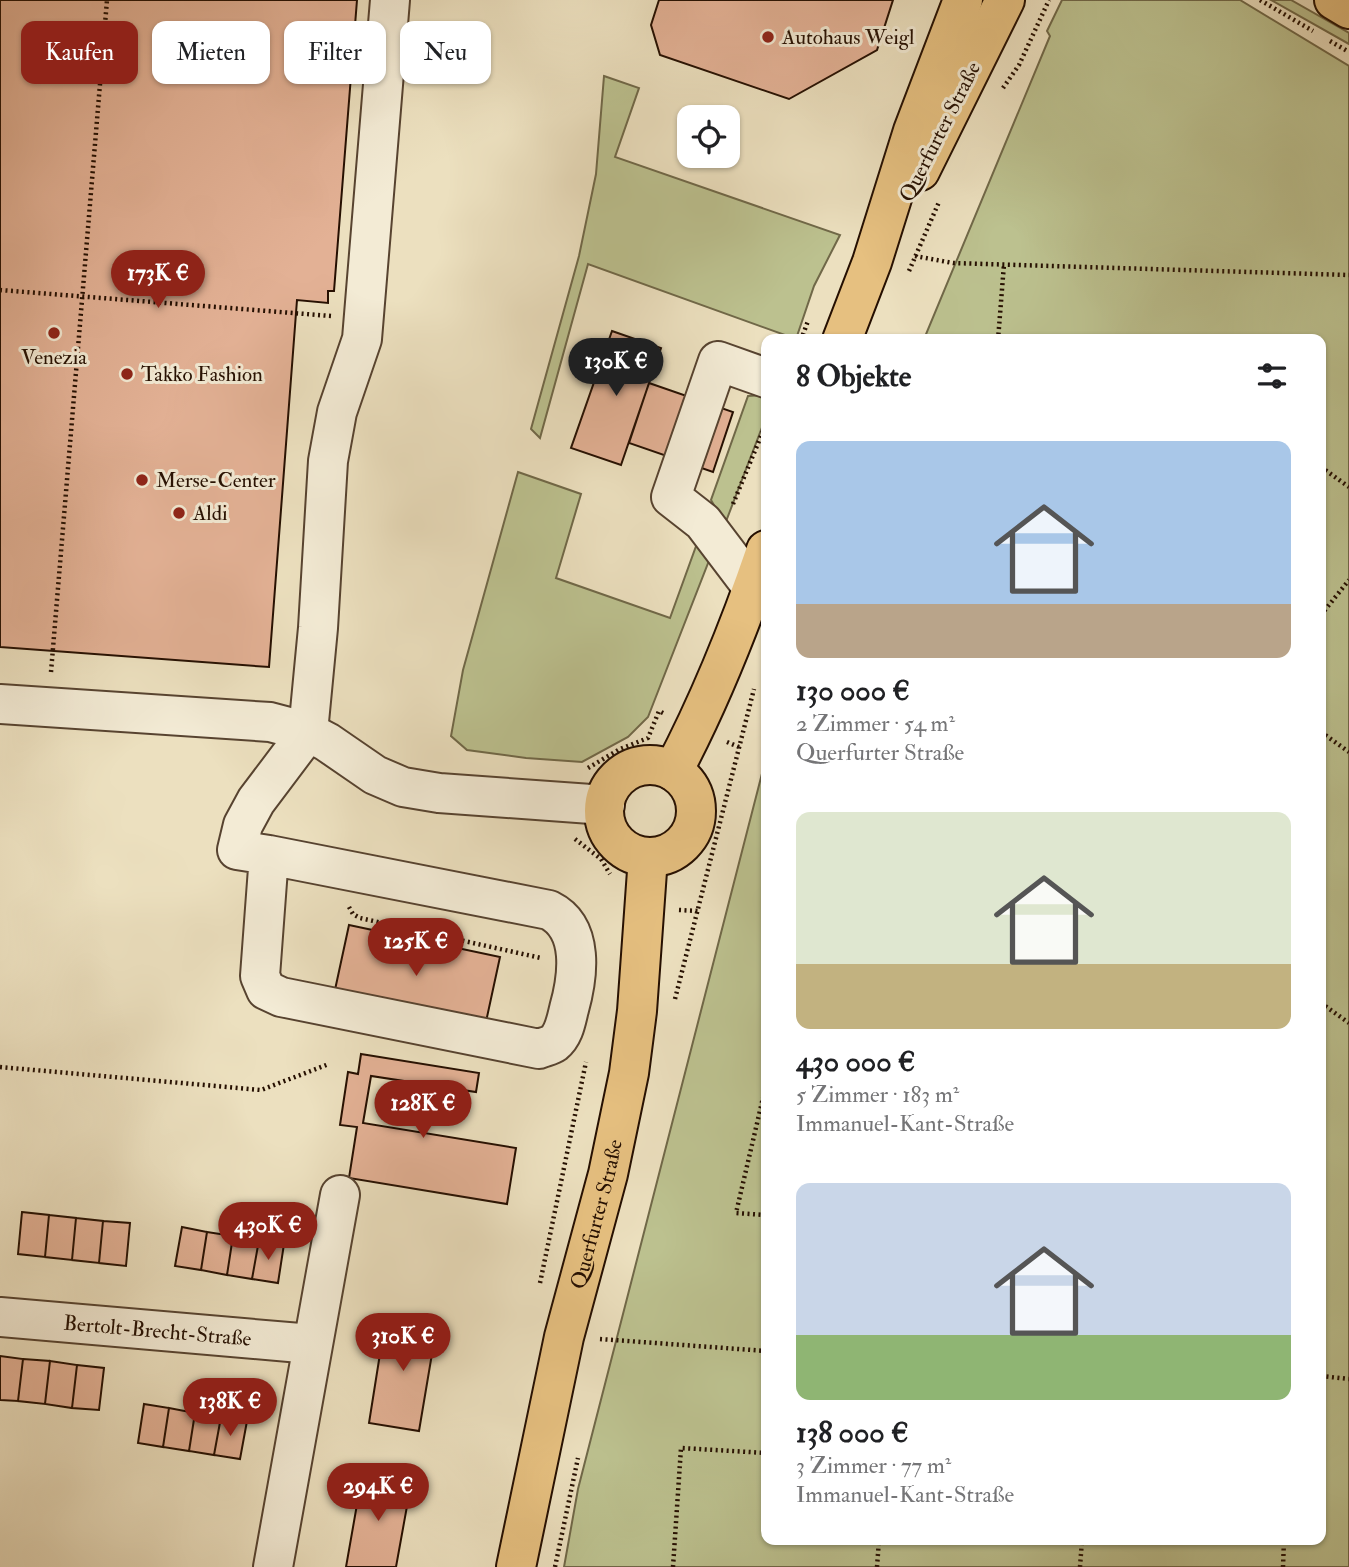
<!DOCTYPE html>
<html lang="de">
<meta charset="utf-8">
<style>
:root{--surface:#fff;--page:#f2f2f2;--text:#202124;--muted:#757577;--accent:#8f2418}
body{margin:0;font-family:"IM FELL Double Pica",serif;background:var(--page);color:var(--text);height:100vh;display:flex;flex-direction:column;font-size:26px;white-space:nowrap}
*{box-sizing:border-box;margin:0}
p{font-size:23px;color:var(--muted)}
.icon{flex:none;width:38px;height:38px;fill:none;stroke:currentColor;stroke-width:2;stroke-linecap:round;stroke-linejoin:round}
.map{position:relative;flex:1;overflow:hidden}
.sheet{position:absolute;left:761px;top:334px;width:565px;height:1211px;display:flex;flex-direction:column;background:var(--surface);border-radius:14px;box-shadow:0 2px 5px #0004}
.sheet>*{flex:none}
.hud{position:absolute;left:21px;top:21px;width:635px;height:63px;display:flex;gap:14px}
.buttons{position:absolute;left:677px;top:105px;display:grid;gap:14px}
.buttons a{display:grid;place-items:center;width:63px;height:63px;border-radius:14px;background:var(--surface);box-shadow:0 2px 5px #0004;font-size:35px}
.price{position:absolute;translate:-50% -60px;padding:0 16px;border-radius:24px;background:var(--accent);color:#fff;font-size:23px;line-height:46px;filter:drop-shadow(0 2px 4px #0008)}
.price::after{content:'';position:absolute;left:50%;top:42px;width:21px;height:16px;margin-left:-10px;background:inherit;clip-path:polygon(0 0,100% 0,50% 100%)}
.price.current{background:#222;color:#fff}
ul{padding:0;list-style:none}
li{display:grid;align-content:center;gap:14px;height:371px;padding:0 35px}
li span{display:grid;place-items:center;height:217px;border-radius:14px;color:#555}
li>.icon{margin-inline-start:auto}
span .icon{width:126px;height:126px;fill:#fffc;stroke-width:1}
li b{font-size:30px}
h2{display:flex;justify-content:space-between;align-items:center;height:84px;padding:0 35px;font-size:30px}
.chip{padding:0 24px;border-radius:14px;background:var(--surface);box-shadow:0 2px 5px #0004;font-size:24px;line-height:63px}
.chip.current{background:var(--accent);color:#fff}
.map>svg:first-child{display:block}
.green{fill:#bcc18f;stroke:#706848;stroke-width:2}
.building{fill:#e3b195;stroke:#250f01;stroke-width:2}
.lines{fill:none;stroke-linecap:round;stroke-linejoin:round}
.minor-casing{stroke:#574330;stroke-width:42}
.major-casing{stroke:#250f01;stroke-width:42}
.path{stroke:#250f01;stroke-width:4.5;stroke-dasharray:2 3.5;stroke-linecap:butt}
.minor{stroke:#f3ebd5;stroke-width:38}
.major{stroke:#e6c080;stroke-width:38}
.poi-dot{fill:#8f2418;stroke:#f3ebd5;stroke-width:2.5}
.labels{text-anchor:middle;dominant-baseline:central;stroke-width:6;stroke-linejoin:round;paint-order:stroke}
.poi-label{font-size:21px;fill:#250f01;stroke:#f3ebd5;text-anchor:start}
.street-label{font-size:21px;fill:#250f01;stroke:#f3ebd5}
</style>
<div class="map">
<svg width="1349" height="1567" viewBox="0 0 1349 1567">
<rect width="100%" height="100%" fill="#ece0bf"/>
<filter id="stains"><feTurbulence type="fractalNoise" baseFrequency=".00286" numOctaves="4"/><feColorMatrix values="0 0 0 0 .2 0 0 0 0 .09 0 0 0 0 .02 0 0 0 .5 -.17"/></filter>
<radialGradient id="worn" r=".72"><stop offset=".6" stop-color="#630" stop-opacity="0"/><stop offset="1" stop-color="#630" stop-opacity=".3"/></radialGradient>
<path class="green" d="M1062,0H1240L1349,66V1567H564L578,1489L766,758V1540H1321V340L924,339L1050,36L1047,31Z
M1271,0H1291L1349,33V44Z
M604,76L639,88L615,157L840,235L814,286L796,339L588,264L540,438L531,429L579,256L596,174Z
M766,395V417L725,524L711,500L748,396Z
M518,472L581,494L556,578L670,618L699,538L710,558L648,717L628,737L582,762L526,758L467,750L451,736L463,670Z"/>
<path class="building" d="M0,0H357L334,291H328V303L297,300L269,667L0,647Z
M659,0H893L877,50L789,99L660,55L651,25Z
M612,331L661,348L621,465L571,448Z
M649,383L733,412L713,472L629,443Z
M349,925L500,957L484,1031L333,999Z
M361,1054L479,1073L476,1092L371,1076L363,1123L516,1148L507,1204L349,1178L357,1127L340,1125L348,1072L358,1074Z
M22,1212L49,1215L45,1257L18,1254Z
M49,1215L76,1218L72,1260L45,1257Z
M76,1218L103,1221L99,1263L72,1260Z
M103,1221L130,1223L126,1266L99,1263Z
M182,1227L207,1232L201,1270L175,1266Z
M207,1232L233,1236L227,1275L201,1270Z
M233,1236L259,1240L252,1279L227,1275Z
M259,1240L284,1244L278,1283L252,1279Z
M386,1316L437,1324L419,1431L369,1423Z
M0,1356L23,1359L18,1401L0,1400Z
M23,1359L50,1361L45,1404L18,1401Z
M50,1361L77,1365L72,1408L45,1404Z
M77,1365L104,1368L99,1410L72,1408Z
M144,1404L169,1408L163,1447L138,1443Z
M169,1408L195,1413L189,1451L163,1447Z
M195,1413L221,1417L214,1455L189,1451Z
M221,1417L247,1421L240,1459L214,1455Z
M362,1476L411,1484L396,1567H346Z"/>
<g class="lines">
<g class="minor-casing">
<g id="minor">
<path d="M753,588L703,522L671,497L718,361L766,378"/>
<path d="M0,704L270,722L308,732L327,742L375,775L403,787L439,793L605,805"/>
<path d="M269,855L260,976L266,990L281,997L539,1049C543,1047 550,1046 554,1043C564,1035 566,1021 569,1009C578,977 585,928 549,910L269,855L237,850L243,825L256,801L308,732L318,628L328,461L337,412L362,339L390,0"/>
<path id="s1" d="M0,1317L312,1344"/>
<path d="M273,1567L340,1195"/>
</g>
</g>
<g class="major-casing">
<g id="major">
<path d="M1334,0L1349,9"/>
<path d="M920,171L1005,0"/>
<path d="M842,340L872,262L913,131L963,0"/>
<circle cx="650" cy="811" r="46"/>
<path d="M673,771C711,699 740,626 766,550"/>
<path id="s2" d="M516,1567L564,1337L608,1174L629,1073L637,1011L648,857"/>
</g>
</g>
<path class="path" d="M1260,0L1313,31
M1330,41L1349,52
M1003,88L1019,65L1049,0
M915,256L953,263L1349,275
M909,271L939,202
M0,290L331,316
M801,340L808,321
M998,340L1004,264
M1321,467L1349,487
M733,504L766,424
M1321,615L1349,580
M51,672L107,0
M1321,732L1349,752
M727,742L739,747
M588,768L620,749L648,738L659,711L665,714
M575,839L601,859L610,874
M349,907L353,914L360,918L541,958
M679,910L698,911
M675,999L754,689
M1321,1003L1349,1023
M0,1067L261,1090L329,1064
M766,1085L736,1213L766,1215
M540,1283L586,1062
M600,1339L766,1351
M1321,1376L1349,1379
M555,1567L578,1458
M673,1567L681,1448L766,1453
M877,1567L879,1540
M1080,1567L1082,1540
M1283,1567L1284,1540"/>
<use href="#minor" class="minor"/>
<use href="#major" class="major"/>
</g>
<g class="poi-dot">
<circle cx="768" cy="37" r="7"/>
<circle cx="54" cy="333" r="7"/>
<circle cx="127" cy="374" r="7"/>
<circle cx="142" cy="480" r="7"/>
<circle cx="179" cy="513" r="7"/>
</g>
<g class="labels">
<g class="poi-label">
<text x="782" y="37">Autohaus Weigl</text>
<text x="54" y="357" text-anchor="middle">Venezia</text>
<text x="141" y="374">Takko Fashion</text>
<text x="156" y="480">Merse-Center</text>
<text x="193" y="513">Aldi</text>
</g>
<g class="street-label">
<text transform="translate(940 132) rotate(-63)">Querfurter Straße</text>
<text stroke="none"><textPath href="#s2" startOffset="362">Querfurter Straße</textPath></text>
<text stroke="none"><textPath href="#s1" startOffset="158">Bertolt-Brecht-Straße</textPath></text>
</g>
</g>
<rect width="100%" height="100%" filter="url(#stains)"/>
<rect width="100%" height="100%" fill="url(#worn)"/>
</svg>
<div class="buttons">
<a><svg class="icon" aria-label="locate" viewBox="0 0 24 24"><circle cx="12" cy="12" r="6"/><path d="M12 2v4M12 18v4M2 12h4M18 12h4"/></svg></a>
</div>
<b class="price" style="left:158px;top:310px">173K €</b>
<b class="price current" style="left:616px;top:398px">130K €</b>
<b class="price" style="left:416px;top:978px">125K €</b>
<b class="price" style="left:423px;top:1140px">128K €</b>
<b class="price" style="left:268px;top:1262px">430K €</b>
<b class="price" style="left:403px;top:1373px">310K €</b>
<b class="price" style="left:230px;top:1438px">138K €</b>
<b class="price" style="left:378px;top:1523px">294K €</b>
<div class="hud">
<a class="chip current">Kaufen</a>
<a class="chip">Mieten</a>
<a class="chip">Filter</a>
<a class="chip">Neu</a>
</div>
<section class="sheet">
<h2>8 Objekte<svg class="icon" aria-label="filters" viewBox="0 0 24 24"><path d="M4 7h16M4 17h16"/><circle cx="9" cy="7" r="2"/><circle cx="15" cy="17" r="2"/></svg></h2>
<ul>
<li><span style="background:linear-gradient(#a9c7e8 75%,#b9a48a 0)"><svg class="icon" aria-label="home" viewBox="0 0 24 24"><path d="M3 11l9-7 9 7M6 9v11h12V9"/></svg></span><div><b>130 000 €</b><p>2 Zimmer · 54 m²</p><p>Querfurter Straße</p></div></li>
<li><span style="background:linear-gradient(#dfe7d0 70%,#c2b280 0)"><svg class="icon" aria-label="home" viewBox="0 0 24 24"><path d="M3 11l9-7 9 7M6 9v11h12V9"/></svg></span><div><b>430 000 €</b><p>5 Zimmer · 183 m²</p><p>Immanuel-Kant-Straße</p></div></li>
<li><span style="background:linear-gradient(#c9d6e8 70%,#8fb573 0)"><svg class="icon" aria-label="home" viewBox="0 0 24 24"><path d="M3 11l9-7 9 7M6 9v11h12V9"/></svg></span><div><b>138 000 €</b><p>3 Zimmer · 77 m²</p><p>Immanuel-Kant-Straße</p></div></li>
</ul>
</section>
</div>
